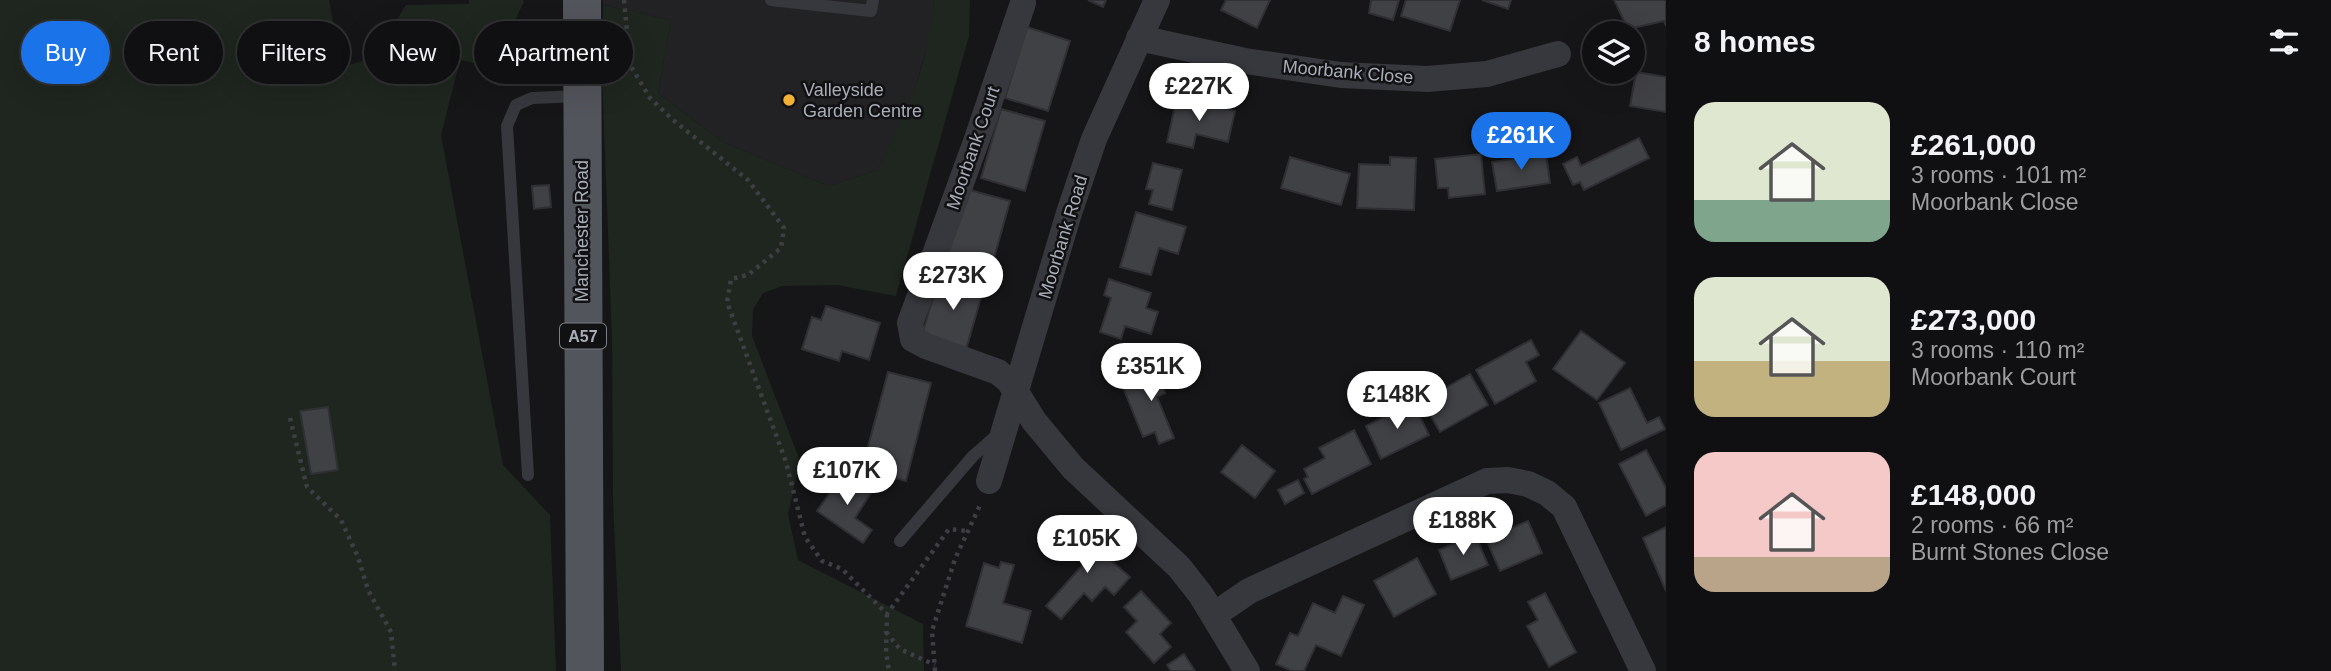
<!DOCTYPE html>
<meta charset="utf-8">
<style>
:root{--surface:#101012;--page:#1e1e20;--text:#f1f3f6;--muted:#9c9d9f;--line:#303032;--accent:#1a73e8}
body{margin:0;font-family:Helvetica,sans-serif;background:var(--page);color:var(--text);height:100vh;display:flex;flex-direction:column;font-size:26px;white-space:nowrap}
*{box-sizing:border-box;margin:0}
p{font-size:23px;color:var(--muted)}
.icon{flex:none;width:38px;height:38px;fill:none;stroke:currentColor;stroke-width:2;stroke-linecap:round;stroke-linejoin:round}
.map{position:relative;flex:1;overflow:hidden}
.details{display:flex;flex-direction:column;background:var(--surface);width:665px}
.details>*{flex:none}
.banner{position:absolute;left:21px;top:21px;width:665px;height:63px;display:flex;gap:14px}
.controls{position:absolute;left:1582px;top:21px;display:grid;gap:14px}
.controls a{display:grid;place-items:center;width:63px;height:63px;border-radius:50%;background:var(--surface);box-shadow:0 7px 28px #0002,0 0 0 2px var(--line);font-size:35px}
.price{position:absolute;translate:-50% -60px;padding:0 16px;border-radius:24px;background:#fff;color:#222;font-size:23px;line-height:46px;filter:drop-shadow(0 2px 4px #0008)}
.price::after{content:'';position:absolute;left:50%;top:42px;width:21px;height:16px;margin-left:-10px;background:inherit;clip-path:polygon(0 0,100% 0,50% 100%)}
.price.current{background:var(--accent);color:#fff}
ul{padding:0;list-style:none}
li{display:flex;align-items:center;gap:21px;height:175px;padding:0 28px}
li span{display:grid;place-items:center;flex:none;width:196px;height:140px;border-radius:21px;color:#555}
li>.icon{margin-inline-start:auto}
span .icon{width:84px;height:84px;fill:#fffc;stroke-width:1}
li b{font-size:30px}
h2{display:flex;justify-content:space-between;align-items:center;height:84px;padding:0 28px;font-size:30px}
.pill{padding:0 24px;border-radius:32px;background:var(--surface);box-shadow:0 7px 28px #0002,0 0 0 2px var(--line);font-size:24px;line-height:63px}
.pill.current{background:var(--accent);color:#fff}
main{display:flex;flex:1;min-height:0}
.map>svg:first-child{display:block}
.built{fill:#222225}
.green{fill:#1e261f}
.building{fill:#404145;stroke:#303034;stroke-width:2}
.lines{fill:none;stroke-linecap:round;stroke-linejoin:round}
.path{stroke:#3d3f44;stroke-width:4.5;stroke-dasharray:3.5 5;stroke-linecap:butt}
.service{stroke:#37383d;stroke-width:12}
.minor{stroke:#37383d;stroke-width:26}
.primary{stroke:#53555c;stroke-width:38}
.poi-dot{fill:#f2b134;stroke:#111113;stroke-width:2.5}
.labels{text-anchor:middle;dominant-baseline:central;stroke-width:5;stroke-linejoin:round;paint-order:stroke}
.shield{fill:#111113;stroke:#7b7e86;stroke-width:2}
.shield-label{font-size:16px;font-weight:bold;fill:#a8adb8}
.street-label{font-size:18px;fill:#a8adb8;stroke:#111113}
.poi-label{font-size:18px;fill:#a8adb8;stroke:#111113;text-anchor:start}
</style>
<main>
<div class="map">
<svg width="1666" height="671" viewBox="0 0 1666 671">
<rect width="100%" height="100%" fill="#161618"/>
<path class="built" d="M603,0H934L932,31L909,107L878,170L828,186L723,142L658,93L671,20L603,5Z"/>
<path class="green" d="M0,0H329L341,67L373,58L406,5L469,4V0H523L524,2L492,67L460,60L441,135L503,465L550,515L556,671H0Z
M934,0H970L969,36L896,296L837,285L782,286L763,293L753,310L752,336L800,461L788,514L798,560L923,624L924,671H621L613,501L612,339L602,74L603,5L671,20L658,93L723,142L828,186L878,170C905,114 930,63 934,0Z"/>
<path class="building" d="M1088,0H1106L1103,7Z
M1226,0H1270L1257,28L1221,10Z
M1371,0H1399L1393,20L1369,13Z
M1406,0H1460L1450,31L1401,16Z
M1482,0H1511L1508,9Z
M1614,0H1666V26L1664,21L1628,29Z
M1027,27L1070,41L1048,111L1005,98Z
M1636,72L1666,77V112L1630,106Z
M1177,97L1235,111L1228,142L1196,134L1193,148L1167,142Z
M1001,109L1045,121L1025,191L981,178Z
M1639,138L1649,158L1584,190L1580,182L1573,185L1563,164L1577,157L1581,166Z
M1481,154L1485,194L1449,198L1448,188H1438L1435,159Z
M1546,154L1550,183L1497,191L1492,162Z
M1290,157L1350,174L1341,205L1281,188Z
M1390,157L1416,158L1414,210L1357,208L1359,164L1390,165Z
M1153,163L1182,170L1172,210L1149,204L1153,190L1146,189Z
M549,185L551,207L534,209L532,186Z
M966,189L1010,201L991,269L947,257Z
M1136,212L1186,227L1178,254L1159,248L1151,275L1120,267Z
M941,271L985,284L965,353L920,341Z
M1109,279L1151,293L1146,308L1158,312L1151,334L1125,326L1121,339L1100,332L1111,298L1104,295Z
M826,306L880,323L869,360L842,351L839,361L802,349L812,317L821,320Z
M1581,331L1625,363L1597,400L1553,369Z
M1531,340L1539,355L1526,362L1536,381L1495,404L1476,370Z
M1175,364L1179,375L1161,382L1165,393L1157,397L1174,438L1159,444L1155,432L1143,437L1122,385Z
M888,372L931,383L906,481L862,469Z
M1470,374L1488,405L1440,432L1422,401Z
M1630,388L1647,423L1659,417L1665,429L1621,450L1599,403Z
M1413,402L1429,435L1381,459L1366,426Z
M328,407L338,470L311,474L300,411Z
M1354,430L1371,464L1312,494L1304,479L1308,477L1304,469L1325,458L1319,448Z
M1242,445L1275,471L1255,498L1221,472Z
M1646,450L1666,488V505L1646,516L1619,464Z
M843,474L871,493L855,518L872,530L863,543L817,511Z
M1298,480L1304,493L1285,504L1278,490Z
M1528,521L1542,553L1500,571L1486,539Z
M1071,525L1130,577L1114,595L1105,587L1092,601L1084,593L1061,619L1046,606L1087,560L1060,536Z
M1666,527V591L1643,538Z
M1475,534L1488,565L1451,580L1439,550Z
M1417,558L1436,594L1394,617L1374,581Z
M1001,562L1014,565L1003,603L1031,611L1022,643L966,626L984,563L999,568Z
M1141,591L1171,623L1160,634L1171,647L1154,663L1126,632L1137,621L1124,607Z
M1545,593L1576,652L1549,667L1527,626L1538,620L1528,602Z
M1343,596L1364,605L1341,656L1316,645L1304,671H1292L1276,664L1290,633L1298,636L1313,603L1335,613Z
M1184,654L1195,671H1171L1167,665Z"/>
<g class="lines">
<path class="path" d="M624,0L630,65L650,98L673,120L748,180L784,228L781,248L748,275L731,279L727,302L786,462L805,537L822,561L842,569L887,614L949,529L967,531
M290,418L307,487L341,520L358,557L368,590L391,632L395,671
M887,614L886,652L889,671
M886,632L900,649L935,665
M935,671L932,631L955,559L981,503"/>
<path class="service" d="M771,0L871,11L873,0
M528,475L507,126L516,105L532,98L579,96
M900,541L973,456L997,435"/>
<path class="minor" d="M1023,3L977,139L910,323L913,339L926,346L998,372L1009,381L1034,421L1073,468L1179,567L1201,595L1247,671
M1139,38L1245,61L1341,75L1427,79L1487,74L1558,54
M989,481L1069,213L1094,139L1157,0
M1214,615L1249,591L1487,481L1508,480L1528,484L1547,493L1564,507L1643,671"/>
<path class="primary" d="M582,0L585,671"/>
</g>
<circle class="poi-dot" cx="789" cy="100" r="7"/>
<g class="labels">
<rect class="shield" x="560" y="323.5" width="46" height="25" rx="5"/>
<g class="shield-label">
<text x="583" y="336">A57</text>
</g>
<g class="street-label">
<text transform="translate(1348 72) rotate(5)">Moorbank Close</text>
<text transform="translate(973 148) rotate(-71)">Moorbank Court</text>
<text transform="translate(582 231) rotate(-90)">Manchester Road</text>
<text transform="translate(1063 237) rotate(-73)">Moorbank Road</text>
</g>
<g class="poi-label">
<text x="803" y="90">Valleyside<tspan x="803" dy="21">Garden Centre</tspan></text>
</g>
</g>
</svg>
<div class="controls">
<a><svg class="icon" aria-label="layers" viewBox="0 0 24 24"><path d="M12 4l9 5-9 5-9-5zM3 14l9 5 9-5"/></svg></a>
</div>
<b class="price" style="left:1199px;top:123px">£227K</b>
<b class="price current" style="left:1521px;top:172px">£261K</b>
<b class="price" style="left:953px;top:312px">£273K</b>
<b class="price" style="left:1151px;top:403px">£351K</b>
<b class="price" style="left:1397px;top:431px">£148K</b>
<b class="price" style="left:847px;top:507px">£107K</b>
<b class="price" style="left:1463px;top:557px">£188K</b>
<b class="price" style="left:1087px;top:575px">£105K</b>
<div class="banner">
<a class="pill current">Buy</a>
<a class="pill">Rent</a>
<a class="pill">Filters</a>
<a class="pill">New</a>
<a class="pill">Apartment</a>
</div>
</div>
<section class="details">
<h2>8 homes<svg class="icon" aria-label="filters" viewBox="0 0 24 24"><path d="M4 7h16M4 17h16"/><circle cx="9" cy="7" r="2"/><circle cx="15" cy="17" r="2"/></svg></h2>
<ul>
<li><span style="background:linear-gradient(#dfe7d0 70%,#7fa58c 0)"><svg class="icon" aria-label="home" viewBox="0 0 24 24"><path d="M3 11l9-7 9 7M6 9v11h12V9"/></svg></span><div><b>£261,000</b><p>3 rooms · 101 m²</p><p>Moorbank Close</p></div></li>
<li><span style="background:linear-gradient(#dfe7d0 60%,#c2b280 0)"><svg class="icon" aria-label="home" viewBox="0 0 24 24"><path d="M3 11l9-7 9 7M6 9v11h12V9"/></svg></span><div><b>£273,000</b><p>3 rooms · 110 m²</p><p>Moorbank Court</p></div></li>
<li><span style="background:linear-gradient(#f6c9c9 75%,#b9a48a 0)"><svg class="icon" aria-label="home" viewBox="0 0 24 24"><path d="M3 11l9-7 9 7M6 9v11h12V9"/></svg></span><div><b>£148,000</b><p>2 rooms · 66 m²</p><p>Burnt Stones Close</p></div></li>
</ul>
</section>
</main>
